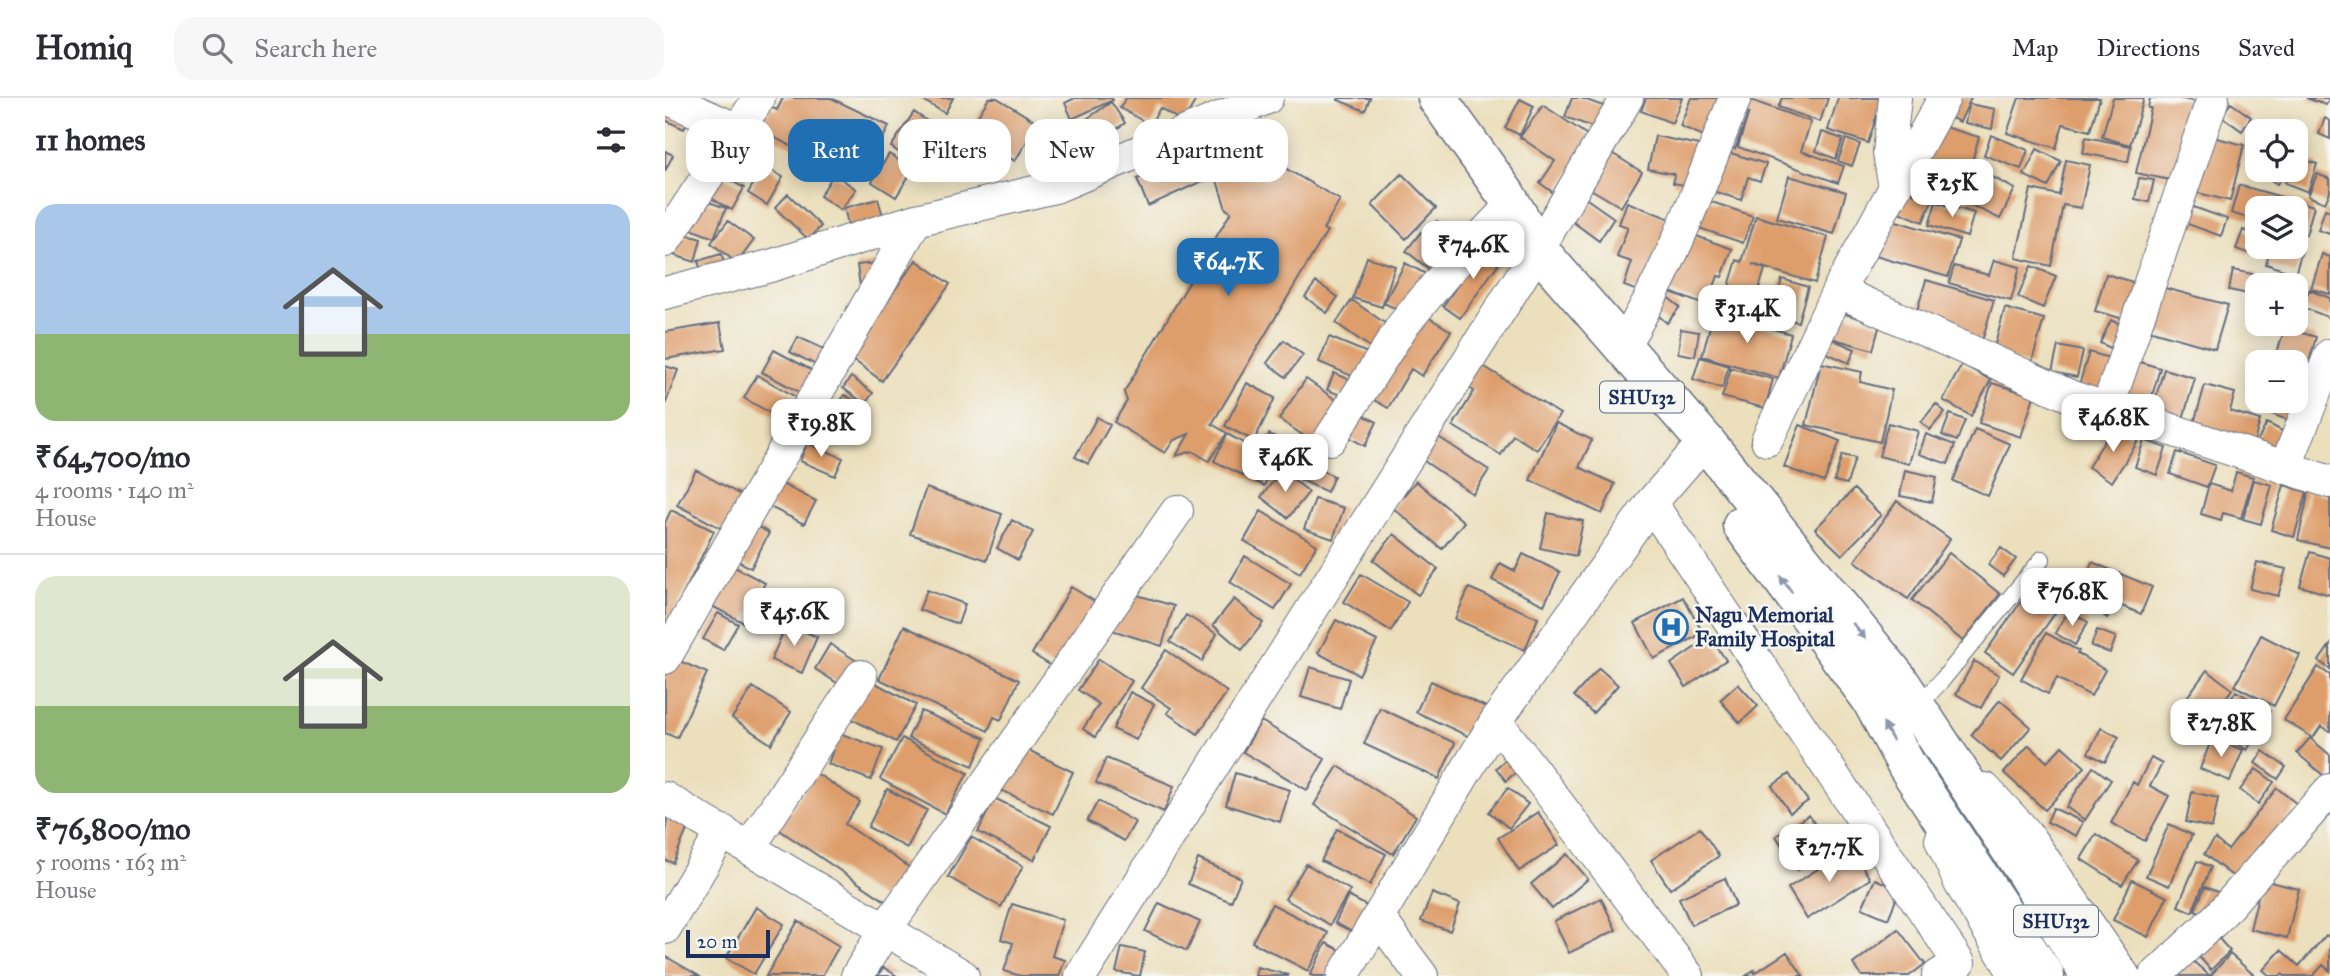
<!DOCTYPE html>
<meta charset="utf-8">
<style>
:root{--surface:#fff;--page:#f7f7f7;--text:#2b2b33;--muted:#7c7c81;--line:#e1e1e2;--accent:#1f6fb2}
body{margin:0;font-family:"IM FELL Great Primer",serif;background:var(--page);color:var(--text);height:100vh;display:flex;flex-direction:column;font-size:26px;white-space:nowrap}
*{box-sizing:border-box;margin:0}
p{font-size:23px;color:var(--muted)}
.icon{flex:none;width:38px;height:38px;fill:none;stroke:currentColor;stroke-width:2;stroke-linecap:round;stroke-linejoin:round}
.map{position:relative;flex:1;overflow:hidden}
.sheet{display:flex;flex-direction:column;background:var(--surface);width:665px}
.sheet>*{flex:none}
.guide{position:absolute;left:21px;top:21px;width:665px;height:63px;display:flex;gap:14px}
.fabs{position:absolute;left:1580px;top:21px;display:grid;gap:14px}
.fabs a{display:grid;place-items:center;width:63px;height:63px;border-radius:14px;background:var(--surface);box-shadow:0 4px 18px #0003;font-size:35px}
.scale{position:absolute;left:21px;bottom:18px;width:84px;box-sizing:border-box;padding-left:7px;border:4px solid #1b2f5e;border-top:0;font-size:19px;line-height:24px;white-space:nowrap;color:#1b2f5e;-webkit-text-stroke:5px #f6f6f2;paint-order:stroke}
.price{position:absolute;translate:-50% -60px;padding:0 16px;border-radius:14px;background:#fff;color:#222;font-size:23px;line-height:46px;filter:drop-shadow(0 2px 4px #0008)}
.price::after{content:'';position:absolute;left:50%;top:42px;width:21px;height:16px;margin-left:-10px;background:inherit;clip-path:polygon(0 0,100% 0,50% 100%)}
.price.on{background:var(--accent);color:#fff}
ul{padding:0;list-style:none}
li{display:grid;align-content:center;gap:14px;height:371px;padding:0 35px}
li+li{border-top:2px solid var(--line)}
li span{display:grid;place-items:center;height:217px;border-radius:21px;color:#555}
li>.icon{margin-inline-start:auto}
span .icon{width:126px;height:126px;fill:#fffc;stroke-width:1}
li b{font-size:30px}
h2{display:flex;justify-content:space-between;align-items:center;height:84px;padding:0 35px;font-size:30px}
.chip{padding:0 24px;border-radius:21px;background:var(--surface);box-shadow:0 4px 18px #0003;font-size:24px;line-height:63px}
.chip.on{background:var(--accent);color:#fff}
header{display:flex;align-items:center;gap:42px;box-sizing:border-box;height:98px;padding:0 35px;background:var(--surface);border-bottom:2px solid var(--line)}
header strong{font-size:33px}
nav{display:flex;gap:38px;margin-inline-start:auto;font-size:24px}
.search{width:490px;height:63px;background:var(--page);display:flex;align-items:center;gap:18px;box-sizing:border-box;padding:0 24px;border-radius:21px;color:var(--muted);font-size:26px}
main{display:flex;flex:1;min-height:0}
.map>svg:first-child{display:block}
.building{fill:#de9e6c}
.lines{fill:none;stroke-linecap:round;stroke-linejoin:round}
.lane-casing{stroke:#646d7f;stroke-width:18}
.street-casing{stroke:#646d7f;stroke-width:34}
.primary-casing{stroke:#646d7f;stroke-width:41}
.lane{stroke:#fff;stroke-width:16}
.street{stroke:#fff;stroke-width:32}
.primary{stroke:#fff;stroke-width:38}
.oneway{fill:#8d97ae}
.labels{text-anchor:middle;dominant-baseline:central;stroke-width:5;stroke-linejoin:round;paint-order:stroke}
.shield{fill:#f6f6f2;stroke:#5d6b8a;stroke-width:2}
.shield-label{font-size:19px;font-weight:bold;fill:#1b2f5e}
.poi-label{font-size:21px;font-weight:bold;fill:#1b2f5e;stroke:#f6f6f2;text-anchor:start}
</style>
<header>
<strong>Homiq</strong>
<div class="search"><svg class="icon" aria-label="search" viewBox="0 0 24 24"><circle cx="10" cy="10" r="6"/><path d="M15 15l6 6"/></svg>Search here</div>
<nav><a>Map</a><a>Directions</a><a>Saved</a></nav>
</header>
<main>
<section class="sheet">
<h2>11 homes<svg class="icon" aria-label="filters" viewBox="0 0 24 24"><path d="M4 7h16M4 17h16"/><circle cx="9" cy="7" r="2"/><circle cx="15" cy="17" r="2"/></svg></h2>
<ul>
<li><span style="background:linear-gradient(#a9c7e8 60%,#8fb573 0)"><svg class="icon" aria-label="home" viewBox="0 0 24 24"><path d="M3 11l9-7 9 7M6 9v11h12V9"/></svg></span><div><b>₹64,700/mo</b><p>4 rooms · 140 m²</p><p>House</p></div></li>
<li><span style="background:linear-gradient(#dfe7d0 60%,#8fb573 0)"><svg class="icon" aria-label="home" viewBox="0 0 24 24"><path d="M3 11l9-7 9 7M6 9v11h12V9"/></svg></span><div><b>₹76,800/mo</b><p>5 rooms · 163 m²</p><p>House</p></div></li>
</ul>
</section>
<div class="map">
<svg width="1665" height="878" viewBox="0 0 1665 878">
<rect width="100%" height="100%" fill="#f6f6f2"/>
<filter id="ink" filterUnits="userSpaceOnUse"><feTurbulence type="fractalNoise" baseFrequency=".0143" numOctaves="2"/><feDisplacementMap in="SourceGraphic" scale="14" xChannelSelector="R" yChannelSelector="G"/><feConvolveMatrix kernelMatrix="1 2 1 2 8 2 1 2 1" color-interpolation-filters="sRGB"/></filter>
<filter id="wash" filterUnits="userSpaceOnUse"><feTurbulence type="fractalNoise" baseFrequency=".00686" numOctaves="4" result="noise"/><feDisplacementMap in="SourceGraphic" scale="28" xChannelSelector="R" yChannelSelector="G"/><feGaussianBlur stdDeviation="1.57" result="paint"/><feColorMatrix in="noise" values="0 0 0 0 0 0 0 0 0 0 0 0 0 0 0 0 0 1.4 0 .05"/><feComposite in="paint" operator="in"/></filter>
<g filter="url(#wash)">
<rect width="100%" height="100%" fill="#ebdfbc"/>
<g id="blocks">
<path class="building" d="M118,0H166L224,28L201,75L188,68L185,74L163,63L173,43L161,37L150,60L94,32L105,9L112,12Z
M254,0H288L280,15Z
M324,0H332L373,25L350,63L303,34Z
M410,0H447L448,2L407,21L400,5Z
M461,0H532L518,24L495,10L485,27L455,10Z
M674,0H705L700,13L673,2Z
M907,0H916L941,9L933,31L900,19Z
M981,0H1017L1007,25L976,13Z
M1026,0H1063L1046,41L1015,28Z
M1072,0H1087L1088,3L1146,24L1136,53L1179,68L1173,85L1073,49L1084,14L1070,51L1055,46Z
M1117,0H1163L1155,24L1113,9Z
M1173,0H1217L1203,45L1163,32Z
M1286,0H1306L1295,24L1279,17Z
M1354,0H1435L1425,33L1398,26L1391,50L1342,35Z
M1448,0H1479L1465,47L1437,39Z
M1485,0H1513L1537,5L1510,83L1471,75L1486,10H1483Z
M1641,0H1664L1661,7Z
M855,1L869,8L855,37L840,30Z
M0,4L26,16L19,31L0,22Z
M446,4L460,25L426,49L412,28Z
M1566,5L1586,19L1577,33L1556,18Z
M1304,6L1330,11L1327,31L1300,25Z
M878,7L928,41L890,96L875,85L890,63L855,39Z
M249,14L282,37L259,71L226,49Z
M1660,20L1665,23V41L1654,36Z
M34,21L58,31L53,44L28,34Z
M1269,26L1314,39L1295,105L1249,92Z
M406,31L411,57L380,64L375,37Z
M608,32L620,70L675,102L658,131L662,133L547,326L562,335L544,363L527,353L511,358L524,336L509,342L500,355L449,324L462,303L459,294L566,114L561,111L543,54Z
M1157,34L1178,41L1171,61L1151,53Z
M1326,37L1363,52L1356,71L1319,57Z
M990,38L1039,48L1030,89L1008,85L1009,76L983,71Z
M1544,38L1579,47L1565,103L1529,94Z
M1421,39L1466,48L1463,64L1418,55Z
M1181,41L1195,46L1187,68L1173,63Z
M298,46L333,58L327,76L292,65Z
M1053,51L1101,66L1095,83L1083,79L1076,102L1041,91Z
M1372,51L1396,63L1383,89L1359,77Z
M65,52L89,68L78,84L54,68Z
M0,53L8,57L0,73Z
M532,54L544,80L483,108L472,81Z
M945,54L977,74L956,109L924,90Z
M224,56L248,71L231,99L207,84Z
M1631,59L1652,66L1643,94L1620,85L1625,72H1631Z
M1401,62L1425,67L1416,110L1398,107L1386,168L1351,160L1366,91L1394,97Z
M99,68L118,79L102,107L83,95Z
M1594,72H1622L1612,86L1593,73Z
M51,74L79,90L67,112L39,96Z
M1318,74L1350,91L1335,121L1302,105Z
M169,76L191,91L176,112L155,98Z
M737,76L771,110L741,141L707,107Z
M1652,76L1665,81V94L1660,105L1643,98Z
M1124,78L1181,94L1169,136L1112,120Z
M1474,80L1489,82L1484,104L1470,101Z
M1574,87L1649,108L1641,137L1631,134V110H1592V123L1566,115Z
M1238,91L1267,103L1258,124L1229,112Z
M123,96L156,128L144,142L110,110Z
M919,99L949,120L934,143L904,121Z
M35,101L61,110L49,140L23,130Z
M213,101L219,121L184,130L179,110Z
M1041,102L1088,118L1078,145L1031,129Z
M962,104L1008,122L981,196L959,188L967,164L952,159L963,129L954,126Z
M1271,104L1309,115L1302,139L1264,127Z
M1523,107L1562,121L1556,138L1517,124Z
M1660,111L1665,113V136L1653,132Z
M1091,118L1163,139L1150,185L1087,166L1100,171L1089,207L1061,198L1072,162L1077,164Z
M1218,119L1294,142L1283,179L1207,157Z
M63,123L89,142L72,165L46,145Z
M772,123L797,142L787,155L762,136Z
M1578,132L1592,137V149H1594L1591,158L1571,151Z
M1018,133L1067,151L1057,179L1053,178L1042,208L997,191Z
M756,134L784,156L769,175L741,153Z
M16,135L36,141L30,164L9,157Z
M820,147L838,159L795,220L778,208Z
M1606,149H1622L1637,153L1630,176L1601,166Z
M56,156L62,173L38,180L33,163Z
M1657,156L1665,159V196L1646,191Z
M702,159L730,168L717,209L688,200Z
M251,162L285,186L217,283L183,258Z
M1329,162L1355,169L1346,203L1284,185L1289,168L1324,177Z
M211,165L213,186L195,188L192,167Z
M740,165L761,176L739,215L719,205Z
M1366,168L1391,178L1378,210L1353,199Z
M1568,172L1592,177L1588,197L1564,192Z
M1441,176L1477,187L1466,223L1430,213Z
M1117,181L1143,189L1133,224L1107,217Z
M1261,182L1329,202L1317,243L1249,223Z
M651,184L673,199L662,215L640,199Z
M1492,188L1563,207L1550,251L1480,231Z
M1644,192L1665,200V220L1637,209Z
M1001,198L1015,209L1002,225L988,213Z
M687,202L728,231L712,254L671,225Z
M1340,210L1379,221L1366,267L1327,257Z
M1049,214L1126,236L1114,280L1037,258Z
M1173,214L1215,226L1208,252L1166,240Z
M756,215L786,233L757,278L746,271L723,310L706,300Z
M1446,222L1466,232L1456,255L1435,245Z
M55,225L60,251L0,261V234Z
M1620,230L1651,239L1640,278L1631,275V264H1609Z
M1016,231L1034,234L1030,258L1013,255Z
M133,239L159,251L151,267L125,254Z
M664,239L710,258L699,283L654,264Z
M1164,240L1190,251L1184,265L1159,254Z
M619,242L638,257L621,279L602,265Z
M1393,248L1418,253L1412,279L1387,274Z
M109,252L148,273L136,295L97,274Z
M1424,254L1454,263L1445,296L1414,287Z
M1035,259L1064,268L1057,290L1028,281Z
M1462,260L1495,270L1483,312L1449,302Z
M812,264L895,316L872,352L848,337L836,357L788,328L809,293L798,286Z
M1156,265L1197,274L1195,284L1227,292L1215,344L1141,327Z
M1297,266L1326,282L1306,318L1278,302Z
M0,268L13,272L0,307Z
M1066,270L1108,281L1100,310L1057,299Z
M1499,271L1530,280L1516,328L1485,319Z
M669,275L693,285L687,301L662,292Z
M92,277L138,303L125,326L79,300Z
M186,279L208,295L200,306L178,290Z
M641,281L681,309L639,372L624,362L639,338L614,321Z
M582,285L610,300L589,343L560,328Z
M1327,285L1369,298L1356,339L1314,325Z
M1540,287L1570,295L1565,313L1595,322L1588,349L1527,332Z
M1631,294L1635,295L1625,323L1604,315L1608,303H1631Z
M179,297L204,310L187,342L163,329Z
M1271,306L1280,314L1265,332L1256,324Z
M696,316L712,324L700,348L684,339Z
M1285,316L1300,322L1292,343L1277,337Z
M432,319L445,327L423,366L410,359Z
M891,325L927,342L914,369L950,386L937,416L865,382Z
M1223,325L1253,333L1244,366L1214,358Z
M1602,325L1619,334L1607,359L1589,349Z
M1135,327L1175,343L1159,384L1119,369Z
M1449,328L1473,343L1447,384L1423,369Z
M1310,331L1345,346L1323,398L1288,383Z
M562,336L611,362L599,388L549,363Z
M604,336L624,346L617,361L596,351Z
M769,336L824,372L808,396L753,359Z
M1261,336L1290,347L1283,366L1254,356Z
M1479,342L1501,350L1492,377L1470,369Z
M142,345L178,360L170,378L135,363Z
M1512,354L1550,367L1542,389L1505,376Z
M1177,357L1190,360L1182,386L1169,383Z
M643,366L669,378L662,394L636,382Z
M31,372L79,399L61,433L12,407Z
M617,372L644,394L623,420L596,399Z
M1240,372L1272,379L1267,404L1235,398Z
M1571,374L1588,379L1576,420L1558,415L1556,422L1536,416L1544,386L1566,393Z
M1589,382L1607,387L1596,426L1578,421Z
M751,383L799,424L777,451L728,410Z
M115,385L151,403L139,426L103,408Z
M1619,387L1642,394L1629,439L1606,432Z
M261,390L337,416L322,462L245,436Z
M1189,391L1216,417L1177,457L1150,431Z
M1644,393L1665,398V450L1633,442Z
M650,401L679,410L668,441L639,431Z
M1232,403L1285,441L1243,501L1190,463Z
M6,412L49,433L0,534V425Z
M596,413L652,447L635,475L579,443Z
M883,415L918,423L911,458L875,450Z
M347,422L368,434L353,462L332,450Z
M88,426L104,435L86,470L70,461Z
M729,436L773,471L753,497L708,462Z
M1336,450L1351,461L1338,478L1323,467Z
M1645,454L1665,460V497L1635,488Z
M1284,455L1335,496L1298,543L1247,502Z
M858,456L895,474L879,507L827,482L835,465L850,473Z
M580,458L626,486L610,512L565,484Z
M1427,464L1487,489L1476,516L1416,491Z
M1592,464L1621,471L1613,498L1585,491Z
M64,466L100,485L79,525L43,506Z
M1379,471L1407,491L1348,575L1320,555Z
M696,476L743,504L726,533L679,504Z
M406,489L434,506L395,573L367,556Z
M804,490L873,520L860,552L790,521Z
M262,492L300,506L293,526L254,512Z
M459,493L509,508L497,548L447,532Z
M1018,499L1038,535L989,561L970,525Z
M569,501L598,525L577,552L548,527Z
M1436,501L1449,511L1442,520L1429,510Z
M1404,513L1423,524L1410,547L1390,535Z
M53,515L73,526L58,552L38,541Z
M521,517L552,536L537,563L505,544Z
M671,522L712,543L694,577L653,555Z
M122,525L152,539L137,575L106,562Z
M239,528L354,582L336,622L329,619L323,633L214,581Z
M1432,532L1451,539L1445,555L1426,548Z
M1381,535L1414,553L1412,555L1440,572L1426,598L1392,580L1383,596L1356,581Z
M1596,537L1635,557L1609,608L1570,588Z
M1045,539L1061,562L1021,589L1006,566Z
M165,546L195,565L180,590L150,571Z
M1665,547V571L1654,563Z
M501,552L562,594L533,636L502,615L506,610L476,590Z
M8,560L42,575L12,640L0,635V579Z
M434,561L467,583L430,639L418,631L434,606L413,592Z
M1309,563L1334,577L1316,610L1291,596Z
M645,569L684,581L675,611L636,599Z
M1653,569L1665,577V633L1656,628L1648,640L1619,622Z
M934,570L953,587L928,615L909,598Z
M1542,572L1567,591L1535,636L1509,617Z
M203,581L251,607L231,644L183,619Z
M766,583L821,609L807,640L751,614Z
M1073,586L1093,608L1075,625L1055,602Z
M88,589L126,614L106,646L67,620Z
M1571,593L1605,613L1582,652L1548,631Z
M465,594L489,606L471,642L448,631Z
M1335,602L1366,629L1336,663L1306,637Z
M715,610L790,645L774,681L699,646Z
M256,613L320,640L308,668L243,640Z
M596,623L660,661L642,692L578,654Z
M1436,630L1454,639L1440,664L1423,655Z
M174,635L218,651L206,682L163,666Z
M237,640L303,675L280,716L215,681Z
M1547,640L1578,652L1565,683L1535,671Z
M1645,640L1665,657V683L1632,655Z
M1364,647L1382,664L1397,648L1420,669L1380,712L1339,675Z
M357,649L408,674L388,716L336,692Z
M850,653L861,665L841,683L831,670Z
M1598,653L1621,669L1613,681L1590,665Z
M441,660L509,688L499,714L431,685Z
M1486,660L1497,666L1485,688L1504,698L1480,743L1446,725L1468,684L1472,687Z
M673,668L751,718L728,756L649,707Z
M1428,669L1446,682L1420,722L1401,709Z
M1591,671L1609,684L1593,706L1575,692Z
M151,675L195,704L180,726L245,770L222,804L113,731Z
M570,675L625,692L615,724L561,707Z
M1124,676L1143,703L1125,715L1107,688Z
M843,690L863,706L844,730L824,714Z
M1612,690L1633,707L1574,783L1539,756L1550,741L1563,752Z
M222,691L262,712L242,750L203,729Z
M1527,694L1553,700L1547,730L1521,724Z
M329,700L386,728L369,762L313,734Z
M433,703L470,724L459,743L422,723Z
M1388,710L1418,724L1411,738L1382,724Z
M873,714L894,747L854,773L833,740Z
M1144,717L1165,751L1133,772L1111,738Z
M2,718L24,727L8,765L0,762Z
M1504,726L1527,737L1504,788L1481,778Z
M1035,730L1054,758L1005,791L986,762Z
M672,731L721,756L705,787L656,763Z
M1431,736L1473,762L1457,787L1416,761Z
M306,739L358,768L336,809L283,779Z
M1186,750L1205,781L1142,821L1123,790Z
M902,756L923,781L887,811L866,786Z
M533,761L576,780L566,804L523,786Z
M1532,763L1546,769L1527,814L1513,808Z
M641,766L685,792L665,827L620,801Z
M1060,780L1071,807L1026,827L1014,800Z
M1210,781L1235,792L1223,821L1197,810Z
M1467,782L1502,799L1483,839L1448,822Z
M1597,782L1634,791L1622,840L1585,831Z
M1540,789L1558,796L1548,820L1530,812Z
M767,795L795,806L785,833L756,823Z
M683,798L708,811L695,838L670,825Z
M936,800L951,832L904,855L889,823Z
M494,805L535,824L522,853L480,833Z
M347,806L398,822L387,858L400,862L394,878H356L339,873L348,845L336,841Z
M607,806L663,835L643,873L587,844Z
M91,809L119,826L89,876L61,860Z
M133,823L174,848L157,878H101Z
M1233,831L1260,866L1244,878H1197L1188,866Z
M1547,833L1565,853L1546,872L1527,851Z
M1661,837L1665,840V873L1658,867L1648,878H1620L1617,876L1615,878H1605L1598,872L1616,852L1634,868Z
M661,845L677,853L664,878H648L645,877Z
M457,849L480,854L475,878L451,874Z
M1122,854L1138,878H1081L1089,872L1090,875Z
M1565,856L1590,878H1515L1508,872L1521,857L1545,878Z
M0,858L34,878H0Z
M218,869L232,878H213Z
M592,869L623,877V878H590Z"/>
</g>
</g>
<g filter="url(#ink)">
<use href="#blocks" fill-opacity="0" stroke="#646d7f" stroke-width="2"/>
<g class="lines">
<g class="lane-casing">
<path id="lane" d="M1252,609L1278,581L1377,461"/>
</g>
<g class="street-casing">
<path id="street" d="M1,0L73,32
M1230,90L1224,55L1230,0
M0,143L94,0
M1173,193L1407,299L1665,384
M0,195L105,168L251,122L390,89L602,0
M958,248C1006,171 1036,84 1070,0
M1442,311L1548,0
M665,341L738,227L782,174L834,120
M1102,342L1173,193L1279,0
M1620,370L1665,257
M986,405L1294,865L1273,878
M0,560L251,122
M831,623L1023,878
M1320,691L1360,734L1459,878
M0,700L298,878
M1276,742L1295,785L1351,878
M84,750L196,578
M713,819L757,878
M0,830L58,733
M192,878L220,832L512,413
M416,878L866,163L962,0
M678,878L831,623L986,405L1040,343
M1490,878L1553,819L1665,692"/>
</g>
<g class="primary-casing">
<path id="primary" d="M772,0L840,95L873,151L1040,343L1233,581L1357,769L1425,878
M1077,427L1205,600L1242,668L1380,878"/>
</g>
<use href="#lane" class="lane"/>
<use href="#street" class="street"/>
<use href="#primary" class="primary"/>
</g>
<defs><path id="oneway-solid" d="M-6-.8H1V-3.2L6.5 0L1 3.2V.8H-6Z" transform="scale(1.75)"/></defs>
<g class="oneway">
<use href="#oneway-solid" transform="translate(1121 486) rotate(-126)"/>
<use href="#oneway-solid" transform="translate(1194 533) rotate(51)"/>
<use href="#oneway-solid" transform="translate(1223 634) rotate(-119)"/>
</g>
</g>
<defs>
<g id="hospital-ring" transform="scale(1.75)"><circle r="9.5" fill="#f6f6f2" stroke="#1f6fb2" stroke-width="1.5"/><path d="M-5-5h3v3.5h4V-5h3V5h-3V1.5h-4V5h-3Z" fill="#1f6fb2"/></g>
</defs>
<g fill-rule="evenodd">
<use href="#hospital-ring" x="1006" y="529"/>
</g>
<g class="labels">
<g class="shield">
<rect x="935" y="283.5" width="84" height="31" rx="5"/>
<rect x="1349" y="807.5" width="84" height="31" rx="5"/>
</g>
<g class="shield-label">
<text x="977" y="299">SHU132</text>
<text x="1391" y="823">SHU132</text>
</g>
<g class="poi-label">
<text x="1030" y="517">Nagu Memorial<tspan x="1030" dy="24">Family Hospital</tspan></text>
</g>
</g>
</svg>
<div class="fabs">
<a><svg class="icon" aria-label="locate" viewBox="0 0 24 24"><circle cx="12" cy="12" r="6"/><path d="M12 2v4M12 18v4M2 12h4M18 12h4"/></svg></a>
<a><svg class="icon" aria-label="layers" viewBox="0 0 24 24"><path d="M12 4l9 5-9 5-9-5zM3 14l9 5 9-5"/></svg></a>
<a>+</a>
<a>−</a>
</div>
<div class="scale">20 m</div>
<b class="price" style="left:1287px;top:121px">₹25K</b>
<b class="price" style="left:808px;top:183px">₹74.6K</b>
<b class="price on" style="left:563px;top:200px">₹64.7K</b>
<b class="price" style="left:1082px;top:247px">₹31.4K</b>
<b class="price" style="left:1448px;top:356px">₹46.8K</b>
<b class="price" style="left:156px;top:361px">₹19.8K</b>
<b class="price" style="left:620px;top:396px">₹46K</b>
<b class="price" style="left:1407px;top:530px">₹76.8K</b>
<b class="price" style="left:129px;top:550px">₹45.6K</b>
<b class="price" style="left:1556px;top:661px">₹27.8K</b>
<b class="price" style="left:1164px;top:786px">₹27.7K</b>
<div class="guide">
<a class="chip">Buy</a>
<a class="chip on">Rent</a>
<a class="chip">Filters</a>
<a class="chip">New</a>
<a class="chip">Apartment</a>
</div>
</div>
</main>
